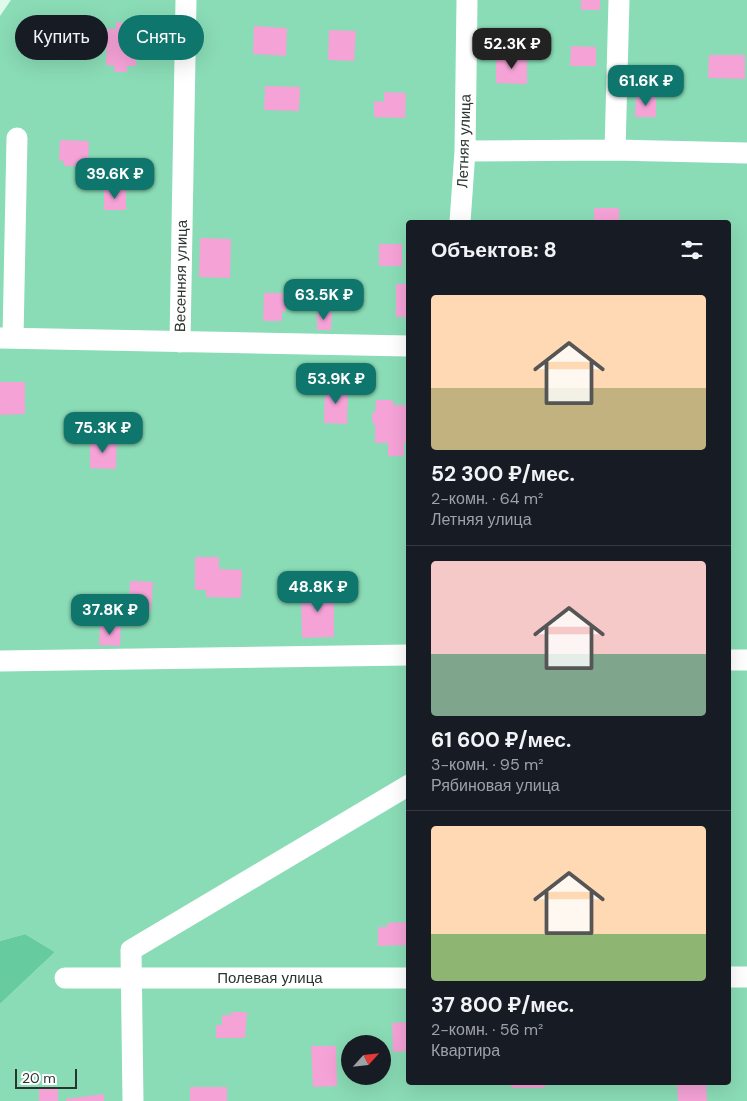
<!DOCTYPE html>
<html lang="ru">
<meta charset="utf-8">
<style>
:root{--surface:#171b24;--page:#242831;--text:#f1f3f6;--muted:#9ea1a6;--line:#363941;--accent:#0f766e}
body{margin:0;font-family:"DM Sans",sans-serif;background:var(--page);color:var(--text);height:100vh;display:flex;flex-direction:column;font-size:19px;white-space:nowrap}
*{box-sizing:border-box;margin:0}
p{font-size:16px;color:var(--muted)}
.icon{flex:none;width:28px;height:28px;fill:none;stroke:currentColor;stroke-width:2;stroke-linecap:round;stroke-linejoin:round}
.map{position:relative;flex:1;overflow:hidden}
.panel{position:absolute;left:406px;top:220px;width:325px;height:865px;display:flex;flex-direction:column;background:var(--surface);border-radius:5px;box-shadow:0 5px 20px #0002}
.panel>*{flex:none}
.banner{position:absolute;left:15px;top:15px;width:316px;height:45px;display:flex;gap:10px}
.needle{width:32px;rotate:63deg}
.tools{position:absolute;left:341px;top:1035px;display:grid;gap:10px}
.tools a{display:grid;place-items:center;width:50px;height:50px;border-radius:50%;background:var(--surface);box-shadow:0 5px 20px #0002;font-size:25px}
.scale{position:absolute;left:15px;bottom:12px;width:62px;box-sizing:border-box;padding-left:5px;border:2px solid #2a352f;border-top:0;font-size:14px;line-height:18px;white-space:nowrap;color:#2a352f;-webkit-text-stroke:4px #fff;paint-order:stroke}
.price{position:absolute;translate:-50% -42px;padding:0 11px;border-radius:10px;background:var(--accent);color:#fff;font-size:16px;line-height:32px;filter:drop-shadow(0 1px 2px #0008)}
.price::after{content:'';position:absolute;left:50%;top:30px;width:15px;height:11px;margin-left:-8px;background:inherit;clip-path:polygon(0 0,100% 0,50% 100%)}
.price.active{background:#222;color:#fff}
ul{padding:0;list-style:none}
li{display:grid;align-content:center;gap:10px;height:265px;padding:0 25px}
li+li{border-top:1px solid var(--line)}
li span{display:grid;place-items:center;height:155px;border-radius:5px;color:#555}
li>.icon{margin-inline-start:auto}
span .icon{width:90px;height:90px;fill:#fffc;stroke-width:1}
li b{font-size:21px}
h2{display:flex;justify-content:space-between;align-items:center;height:60px;padding:0 25px;font-size:21px}
.chip{padding:0 18px;border-radius:22px;background:var(--surface);box-shadow:0 5px 20px #0002;font-size:18px;line-height:45px}
.chip.active{background:var(--accent);color:#fff}
.map>svg:first-child{display:block}
.green{fill:#8adcb6;fill-rule:evenodd}
.forest{fill:#66cc9f}
.building{fill:#f5a2d7}
.lines{fill:none;stroke-linecap:round;stroke-linejoin:round}
.street{stroke:#fff;stroke-width:21}
.labels{text-anchor:middle;dominant-baseline:central;stroke-width:4.5;stroke-linejoin:round;paint-order:stroke}
.street-label{font-size:15px;fill:#2a352f;stroke:#fff}
</style>
<div class="map">
<svg width="747" height="1101" viewBox="0 0 747 1101">
<rect width="100%" height="100%" fill="#ddfaeb"/>
<path class="green" d="M11,0H747V1101H0V1004L55,952L25,934L0,941V16ZM409,222H729V1082H409ZM350,1044H382V1076H350Z"/>
<path class="forest" d="M25,934L55,952L0,1004V941Z"/>
<path class="building" d="M581,0H600V10H581Z
M116,22L128,23V29H136V66H127V72H114L115,66L106,65L107,29H116Z
M254,26L287,28L286,56L253,54Z
M329,30L356,31L354,61L328,60Z
M571,46L596,47V66H570Z
M709,55H745V79L708,78Z
M496,57L527,58V84L496,83Z
M265,86L300,87L299,111L264,110Z
M384,92L406,93L405,118L374,117V101L384,102Z
M636,96L656,97V117H635Z
M60,140L89,141L88,162H84V166H64V161H59Z
M104,189H126V210H104Z
M594,208H619V222H594Z
M200,238L231,239L230,278L199,277Z
M379,244H402V266H379Z
M396,284H409V317H396Z
M264,293H283V302L286,304V311L282,312V321H263Z
M317,312H332L331,330H317Z
M0,382H25V414L0,415Z
M335,384H346V389H348L347,424L324,423L325,388L335,389Z
M376,400H393V405H406V429L409,432V440L404,444V456H388V443H375V423H372V413H375Z
M90,439H117L116,469L90,468Z
M195,557H219V569L242,570L241,598L206,597V590H195Z
M130,581L153,582L151,611L129,610Z
M309,587H331L332,597H334V637L302,638L301,597H309Z
M100,626L121,627L120,646L99,645Z
M408,922V945L378,946V927H387V923Z
M231,1012H247L245,1038H216V1025H222V1015H231Z
M409,1022V1051L393,1052L392,1023Z
M354,1038H366V1044H354Z
M311,1046H336L337,1086L313,1087Z
M512,1082H545V1088H511Z
M677,1082H706L707,1101H678Z
M190,1087H227V1101H190Z
M39,1088H58V1101H39Z
M104,1094V1101H66V1099Z"/>
<g class="lines">
<path class="street" d="M615,150L619,0
M465,151L615,150L747,153
M460,222L465,151L467,0
M0,338L409,346
M13,338L17,138
M180,342L186,0
M729,660H747
M0,661L409,655
M729,977H747
M65,978H409
M133,1101L131,950L409,785"/>
</g>
<g class="labels">
<g class="street-label">
<text transform="translate(464 141) rotate(-88)">Летняя улица</text>
<text transform="translate(181 276) rotate(-89)">Весенняя улица</text>
<text x="270" y="978">Полевая улица</text>
</g>
</g>
</svg>
<div class="tools">
<a><svg class="needle" viewBox="-14 -14 28 28"><path d="M0-13l5 13h-10z" fill="#e53935"/><path d="M0 13l5-13h-10z" fill="#9ea1a6"/></svg></a>
</div>
<div class="scale">20 m</div>
<b class="price active" style="left:512px;top:70px">52.3K ₽</b>
<b class="price" style="left:646px;top:107px">61.6K ₽</b>
<b class="price" style="left:115px;top:200px">39.6K ₽</b>
<b class="price" style="left:324px;top:321px">63.5K ₽</b>
<b class="price" style="left:336px;top:405px">53.9K ₽</b>
<b class="price" style="left:103px;top:454px">75.3K ₽</b>
<b class="price" style="left:318px;top:613px">48.8K ₽</b>
<b class="price" style="left:110px;top:636px">37.8K ₽</b>
<div class="banner">
<a class="chip">Купить</a>
<a class="chip active">Снять</a>
</div>
<section class="panel">
<h2>Объектов: 8<svg class="icon" aria-label="filters" viewBox="0 0 24 24"><path d="M4 7h16M4 17h16"/><circle cx="9" cy="7" r="2"/><circle cx="15" cy="17" r="2"/></svg></h2>
<ul>
<li><span style="background:linear-gradient(#ffd9b3 60%,#c2b280 0)"><svg class="icon" aria-label="home" viewBox="0 0 24 24"><path d="M3 11l9-7 9 7M6 9v11h12V9"/></svg></span><div><b>52 300 ₽/мес.</b><p>2-комн. · 64 m²</p><p>Летняя улица</p></div></li>
<li><span style="background:linear-gradient(#f6c9c9 60%,#7fa58c 0)"><svg class="icon" aria-label="home" viewBox="0 0 24 24"><path d="M3 11l9-7 9 7M6 9v11h12V9"/></svg></span><div><b>61 600 ₽/мес.</b><p>3-комн. · 95 m²</p><p>Рябиновая улица</p></div></li>
<li><span style="background:linear-gradient(#ffd9b3 70%,#8fb573 0)"><svg class="icon" aria-label="home" viewBox="0 0 24 24"><path d="M3 11l9-7 9 7M6 9v11h12V9"/></svg></span><div><b>37 800 ₽/мес.</b><p>2-комн. · 56 m²</p><p>Квартира</p></div></li>
</ul>
</section>
</div>
